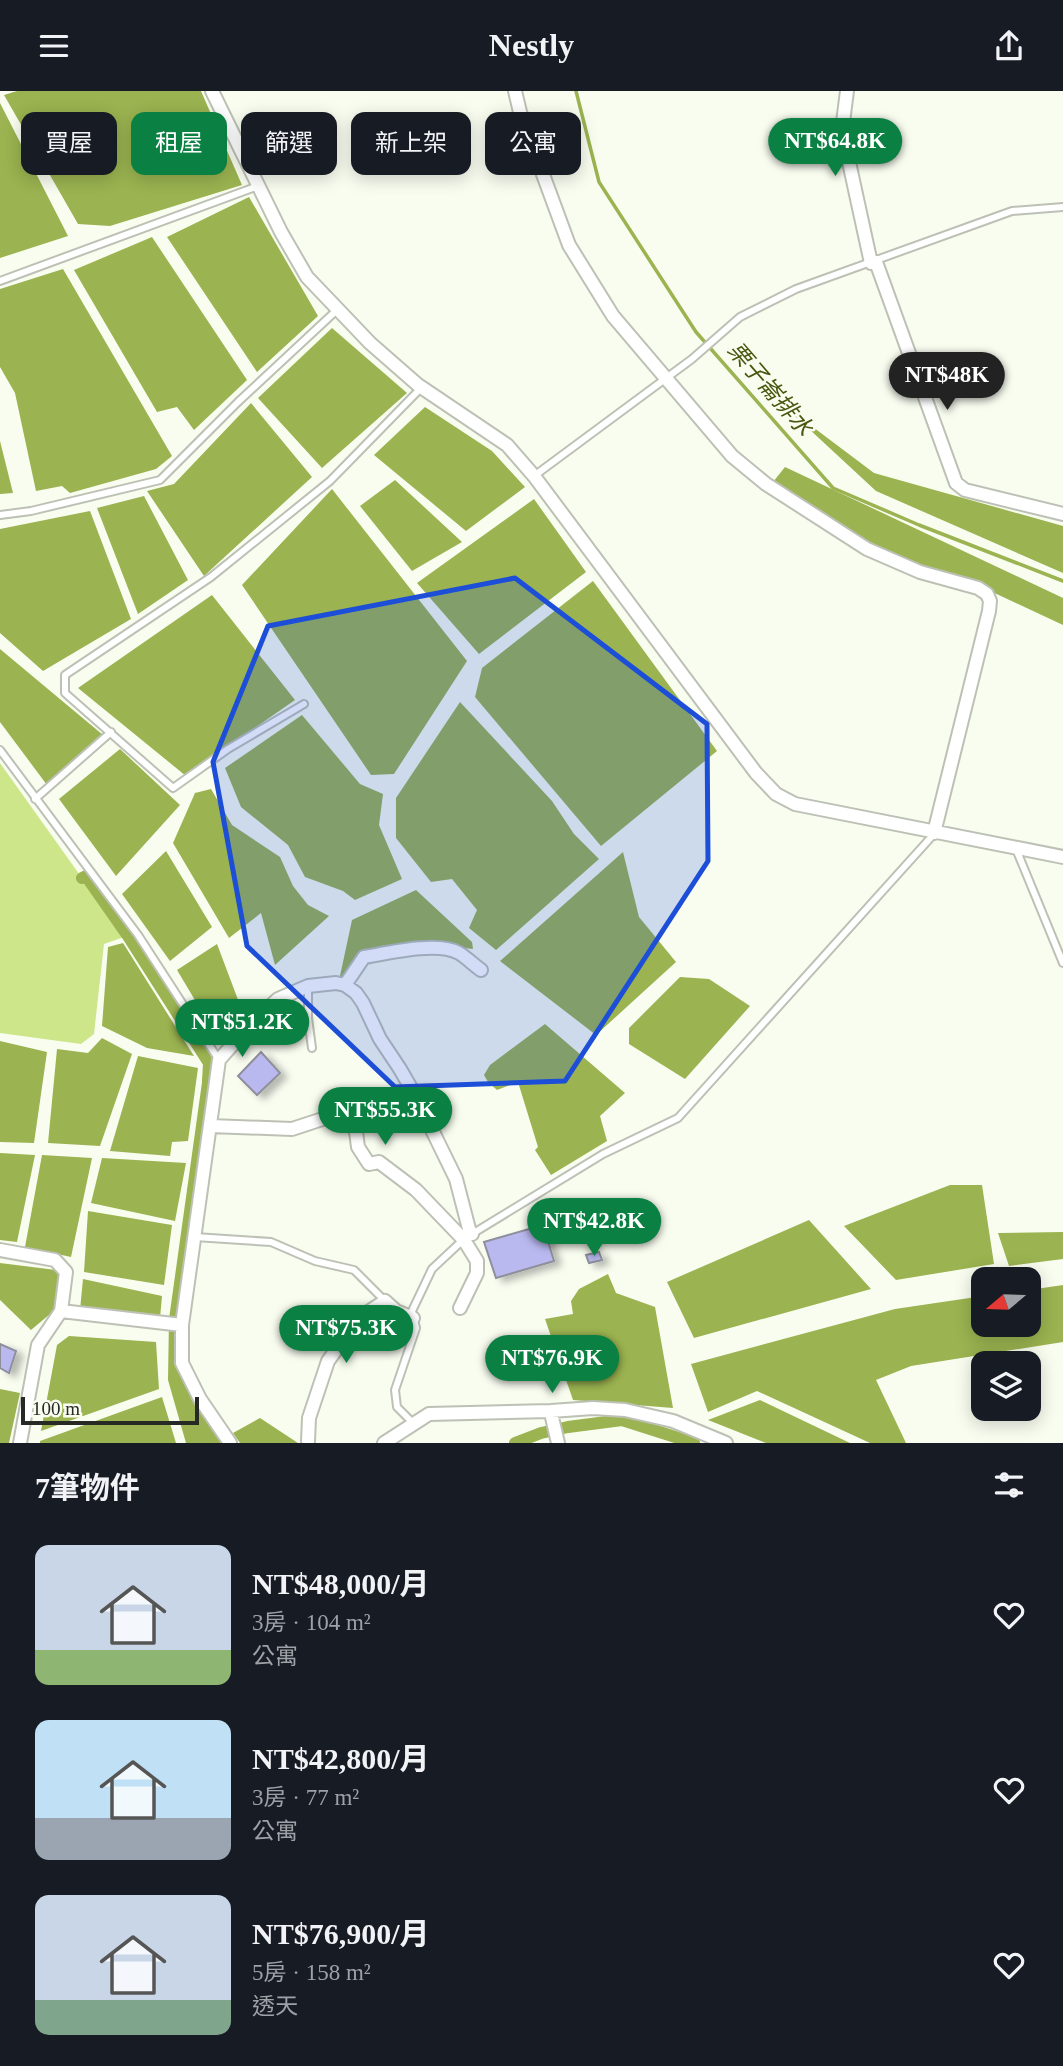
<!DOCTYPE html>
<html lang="zh-TW">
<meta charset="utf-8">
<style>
:root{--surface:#171b24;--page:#20242c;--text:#f1f3f6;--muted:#9ea1a6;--accent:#0b8043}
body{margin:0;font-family:"Times New Roman","Noto Sans TC",serif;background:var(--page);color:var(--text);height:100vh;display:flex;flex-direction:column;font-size:26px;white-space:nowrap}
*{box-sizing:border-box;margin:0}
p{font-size:23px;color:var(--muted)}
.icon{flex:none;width:38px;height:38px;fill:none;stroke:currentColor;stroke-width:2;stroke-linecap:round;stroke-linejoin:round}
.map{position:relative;height:1352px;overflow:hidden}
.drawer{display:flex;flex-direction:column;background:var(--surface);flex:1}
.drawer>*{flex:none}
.top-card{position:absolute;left:21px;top:21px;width:700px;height:63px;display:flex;gap:14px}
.needle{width:46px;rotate:251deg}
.tools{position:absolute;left:971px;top:1176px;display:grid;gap:14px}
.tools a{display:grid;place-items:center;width:70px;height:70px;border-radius:14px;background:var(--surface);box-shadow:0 4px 18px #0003;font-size:35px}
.scale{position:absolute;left:21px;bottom:18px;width:178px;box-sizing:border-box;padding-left:7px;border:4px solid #272924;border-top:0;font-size:19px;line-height:24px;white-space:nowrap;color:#272924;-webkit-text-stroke:5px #f9fdf0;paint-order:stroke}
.price{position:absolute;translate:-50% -60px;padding:0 16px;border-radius:24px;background:var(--accent);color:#fff;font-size:23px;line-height:46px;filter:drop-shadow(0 2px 4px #0008)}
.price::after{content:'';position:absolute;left:50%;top:42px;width:21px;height:16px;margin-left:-10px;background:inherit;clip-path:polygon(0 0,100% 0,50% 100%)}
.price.selected{background:#222;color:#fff}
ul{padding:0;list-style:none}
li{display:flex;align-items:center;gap:21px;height:175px;padding:0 35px}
li span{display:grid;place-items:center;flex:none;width:196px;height:140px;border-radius:14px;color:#555}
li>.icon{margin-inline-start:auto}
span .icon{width:84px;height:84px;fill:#fffc;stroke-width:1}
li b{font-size:30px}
h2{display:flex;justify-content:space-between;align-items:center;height:84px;padding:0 35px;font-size:30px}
.tag{padding:0 24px;border-radius:14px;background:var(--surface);box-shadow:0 4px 18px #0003;font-size:24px;line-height:63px}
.tag.selected{background:var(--accent);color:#fff}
header{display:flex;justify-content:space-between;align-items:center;height:91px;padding:0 35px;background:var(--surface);font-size:32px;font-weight:800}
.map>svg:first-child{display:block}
.green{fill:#cde689}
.water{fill:#9bb350}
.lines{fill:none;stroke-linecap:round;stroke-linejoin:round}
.stream{stroke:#9bb350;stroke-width:3.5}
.canal{stroke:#9bb350;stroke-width:12}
.building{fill:#b9b9f0;stroke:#8f8f9c;stroke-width:2;filter:url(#shadow)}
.lane-casing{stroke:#bdc1b5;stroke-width:10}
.street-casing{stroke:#bdc1b5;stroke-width:16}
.lane{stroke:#fff;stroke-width:6}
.street{stroke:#fff;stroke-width:12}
.marked{fill:#1d4ed8;fill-opacity:0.2;stroke:#1d4ed8;stroke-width:5;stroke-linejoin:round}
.labels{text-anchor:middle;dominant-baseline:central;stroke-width:5;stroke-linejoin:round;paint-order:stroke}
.water-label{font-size:23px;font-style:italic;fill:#48570f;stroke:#f9fdf0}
</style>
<header><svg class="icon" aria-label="menu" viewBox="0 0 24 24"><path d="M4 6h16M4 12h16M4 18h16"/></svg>Nestly<svg class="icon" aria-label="share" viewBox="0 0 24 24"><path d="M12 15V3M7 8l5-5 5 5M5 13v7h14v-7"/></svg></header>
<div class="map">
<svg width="1063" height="1352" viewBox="0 0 1063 1352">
<defs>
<filter id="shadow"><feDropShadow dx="7" dy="4" stdDeviation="3.5" flood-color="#0004"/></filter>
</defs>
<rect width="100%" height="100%" fill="#f9fdf0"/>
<path class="green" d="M0,672L124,846L104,853L94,943L81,953L0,942Z"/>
<path class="water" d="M17,0H201L242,94L110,135L78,133L4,4Z
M0,12L68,145L0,167Z
M249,106L318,225L257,281L167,146Z
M152,146L247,289L194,339L177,316L157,321L74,179Z
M63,178L172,365L156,378L70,402L62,395L36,400L15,302L0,276V198Z
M332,237L407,302L322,377L258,307Z
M251,312L312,386L204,485L147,400L174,393Z
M781,312L874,382L1063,435V482L876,400Z
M425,316L492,360L525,396L466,440L374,364Z
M0,350L13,402L0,403Z
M785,376L1063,507V534L973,492L904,469L843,437L773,391Z
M395,389L462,451L412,480L360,415Z
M332,398L467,570L394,683L371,684L242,494Z
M144,405L188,489L138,523L97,417Z
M534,408L586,481L479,563L417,492Z
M90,420L131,528L43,580L0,542V438Z
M593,490L717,660L601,755L475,606L482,577Z
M212,504L295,609L186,685L78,597Z
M0,558L109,649L50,698L0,631Z
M460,611L552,710L574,743L599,768L496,859L469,837L477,819L452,788L431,791L396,747V707Z
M302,624L360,693L383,703L379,734L402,788L355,809L343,800L305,786L288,754L241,716L225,677Z
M120,658L180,714L116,785L59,708Z
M211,698L232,734L280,766L293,795L308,814L329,825L275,874L261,822L229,847L173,752L195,702Z
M166,760L212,836L170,870L122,803Z
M623,761L639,826L676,871L596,944L500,870Z
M416,799L472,851L473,858L447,855L375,865L346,888L340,885L352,829Z
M123,852L194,965L147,957L102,935L108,856Z
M217,853L240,914L217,946L177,879Z
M680,886L709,888L750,915L685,988L629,953V937Z
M545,933L625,1002L600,1025L607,1050L551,1084L535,1059L538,1056L518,991L497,999L488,991L484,984L490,974Z
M102,947L132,963L100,1055L48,1052L57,958L88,962Z
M0,950L47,961L34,1052L0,1051Z
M138,965L198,977L188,1050L172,1051L170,1065L110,1060Z
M213,974L178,1256L228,1352H186L168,1289L169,1228L204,977Z
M0,1062L35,1064L17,1151L0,1149Z
M42,1064L92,1067L71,1166L25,1156Z
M102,1067L186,1072L175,1130L91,1112Z
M950,1094H982L994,1173L896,1189L844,1135Z
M88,1120L172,1134L164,1194L84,1181Z
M809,1129L871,1198L694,1247L667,1191Z
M1063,1141V1168L1009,1175L998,1142Z
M0,1172L64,1180L56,1218L31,1239L0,1209Z
M608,1183L616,1202L655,1216L673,1317L573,1309L545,1228L573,1223L571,1210L579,1198Z
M83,1188L162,1205L160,1227L80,1219Z
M1063,1194V1251L911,1275L876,1289L906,1352H870L757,1300L708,1321L691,1273L895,1218L983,1205L984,1234H1029V1199Z
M69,1245L156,1251L159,1298L41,1340L57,1254Z
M0,1298L20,1302L9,1352H0Z
M162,1306L176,1352H40V1350Z
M760,1309L850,1352H766L708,1329Z
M260,1327L298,1352H240L233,1342Z"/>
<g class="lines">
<path class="stream" d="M576,0L599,91L696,241L833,397L919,434L1063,490"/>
<path class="canal" d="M82,787L86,785L128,845L209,972L208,991
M515,1352L541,1342L568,1336L622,1329L694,1352"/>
</g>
<path class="building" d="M261,961L280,982L257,1004L238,985Z
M543,1134L554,1170L496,1187L484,1151Z
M599,1161L602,1169L589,1172L586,1164Z
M0,1253L16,1260L9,1282L0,1277Z"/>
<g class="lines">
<g class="lane-casing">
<path id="lane" d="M0,190L258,95
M534,385L692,268L740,226L796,198L1012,120L1063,116
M0,424L31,420L160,389L238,311L338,218
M304,613L228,658L173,697L65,602V584L211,486L330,390L421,297
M0,659L138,844L219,969
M35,708L111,641
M1016,758L1063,872
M308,897V927L312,957
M472,1143L603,1063L678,1027L934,743
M195,1146L271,1151L315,1170L354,1179L385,1210
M413,1332L397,1316L395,1299L416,1237L412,1220L432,1178L463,1149"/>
</g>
<g class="street-casing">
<path id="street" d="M212,0L281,141L307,186L370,252L418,294L507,354L534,385L756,682L776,703L795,713L1063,766
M515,0L520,21L569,154L613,225L732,365L766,393L867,458L920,481L978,497L987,503L990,510L989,520L934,742
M847,0L842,39L871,172
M876,171L956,392L965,399L1063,423
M345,894L364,866C388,862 437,850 459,862C467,867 474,874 481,879
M210,1035L292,1038L353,1018L358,1056L369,1073L379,1071L416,1099L464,1149L477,1170V1182L460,1217
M0,1159L55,1169L66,1181L61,1220L38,1254L20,1352
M61,1220L182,1234
M551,1322L558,1352
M308,1350L309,1327L328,1270L359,1227L385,1210L396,1220L413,1227
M230,1352L200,1308L182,1272V1234L219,969L249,935L278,908L308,895L336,892L345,894L356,902L363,912L380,948L400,978L415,1004L456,1088L469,1138L472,1143
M384,1352L429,1323L551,1320L593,1317L625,1319L673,1330L726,1352"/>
</g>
<use href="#lane" class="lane"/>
<use href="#street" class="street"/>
</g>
<path class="marked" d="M515,487L707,633L708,770L565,990L395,996L247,855L213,671L268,535Z"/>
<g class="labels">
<g class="water-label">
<text transform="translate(770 298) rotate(49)">栗子崙排水</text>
</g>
</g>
</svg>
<div class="tools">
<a><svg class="needle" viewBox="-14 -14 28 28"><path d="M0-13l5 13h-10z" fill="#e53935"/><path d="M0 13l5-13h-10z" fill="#9ea1a6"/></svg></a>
<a><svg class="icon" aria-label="layers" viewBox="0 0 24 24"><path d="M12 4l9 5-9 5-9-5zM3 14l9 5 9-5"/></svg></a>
</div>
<div class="scale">100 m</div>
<b class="price" style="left:835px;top:87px">NT$64.8K</b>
<b class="price selected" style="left:947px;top:321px">NT$48K</b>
<b class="price" style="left:242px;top:968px">NT$51.2K</b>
<b class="price" style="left:385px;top:1056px">NT$55.3K</b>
<b class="price" style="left:594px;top:1167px">NT$42.8K</b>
<b class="price" style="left:346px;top:1274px">NT$75.3K</b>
<b class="price" style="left:552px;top:1304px">NT$76.9K</b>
<div class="top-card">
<a class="tag">買屋</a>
<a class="tag selected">租屋</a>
<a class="tag">篩選</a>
<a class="tag">新上架</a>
<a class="tag">公寓</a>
</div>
</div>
<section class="drawer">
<h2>7筆物件<svg class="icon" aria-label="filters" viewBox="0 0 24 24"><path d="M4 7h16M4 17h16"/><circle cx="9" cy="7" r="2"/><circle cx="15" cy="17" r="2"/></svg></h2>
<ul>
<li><span style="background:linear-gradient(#c9d6e8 75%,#8fb573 0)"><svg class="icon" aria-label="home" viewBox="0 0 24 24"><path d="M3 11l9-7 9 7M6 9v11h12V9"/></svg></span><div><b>NT$48,000/月</b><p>3房 · 104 m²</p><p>公寓</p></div><svg class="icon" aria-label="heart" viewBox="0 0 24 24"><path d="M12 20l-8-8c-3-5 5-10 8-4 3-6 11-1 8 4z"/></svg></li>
<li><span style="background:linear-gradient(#bfe0f5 70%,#9aa5b1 0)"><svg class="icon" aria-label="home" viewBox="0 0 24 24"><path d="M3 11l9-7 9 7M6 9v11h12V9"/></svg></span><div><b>NT$42,800/月</b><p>3房 · 77 m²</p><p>公寓</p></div><svg class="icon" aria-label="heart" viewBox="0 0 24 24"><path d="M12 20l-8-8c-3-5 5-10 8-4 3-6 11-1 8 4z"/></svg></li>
<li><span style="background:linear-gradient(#c9d6e8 75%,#7fa58c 0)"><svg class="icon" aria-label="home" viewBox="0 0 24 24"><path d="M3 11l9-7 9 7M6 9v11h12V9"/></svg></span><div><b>NT$76,900/月</b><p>5房 · 158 m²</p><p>透天</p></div><svg class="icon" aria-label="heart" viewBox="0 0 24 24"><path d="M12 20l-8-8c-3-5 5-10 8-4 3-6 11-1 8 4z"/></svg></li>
</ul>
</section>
